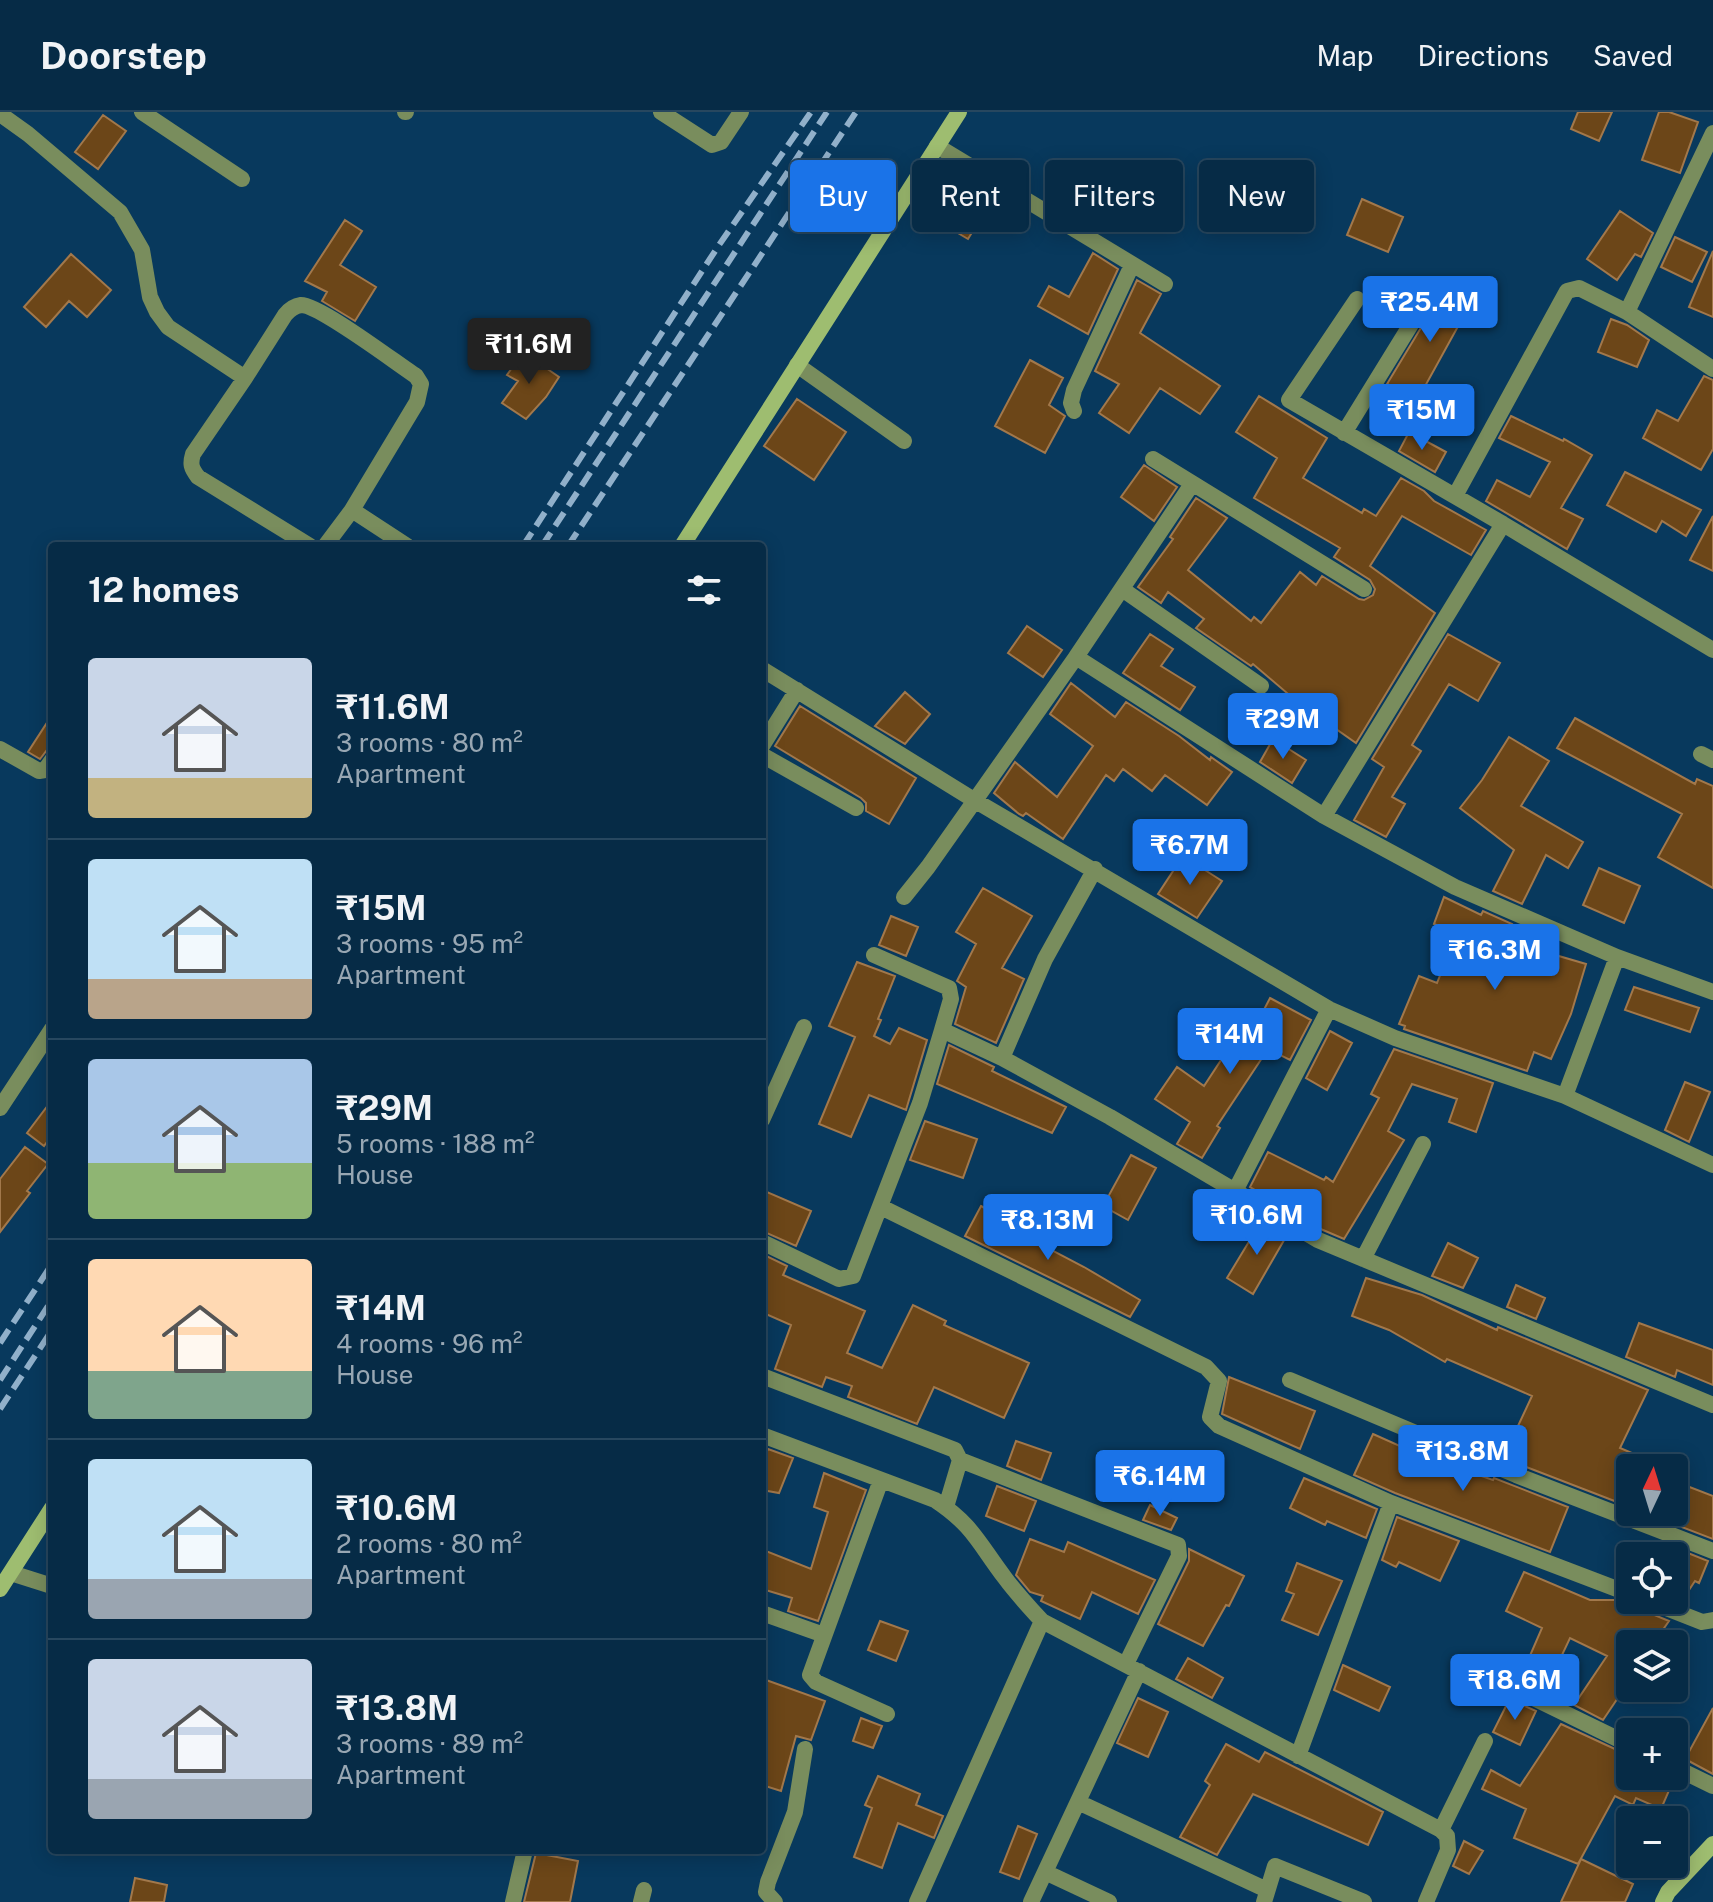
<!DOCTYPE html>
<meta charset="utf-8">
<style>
:root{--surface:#062b46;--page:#0f334d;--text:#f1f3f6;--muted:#98a7b3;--line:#27475f;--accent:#1a73e8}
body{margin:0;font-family:"Public Sans",sans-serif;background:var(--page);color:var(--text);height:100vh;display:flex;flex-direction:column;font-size:30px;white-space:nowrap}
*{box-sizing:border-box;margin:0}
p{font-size:26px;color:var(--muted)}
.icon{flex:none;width:44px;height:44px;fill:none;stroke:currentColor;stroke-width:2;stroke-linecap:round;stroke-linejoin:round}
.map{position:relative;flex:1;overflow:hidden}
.sheet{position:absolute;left:48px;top:430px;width:718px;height:1312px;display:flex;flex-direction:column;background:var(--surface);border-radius:8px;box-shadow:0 4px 20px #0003,0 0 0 2px var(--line)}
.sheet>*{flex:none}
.banner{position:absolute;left:790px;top:48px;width:760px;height:72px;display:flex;gap:16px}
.needle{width:52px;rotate:4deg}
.controls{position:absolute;left:1616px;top:1342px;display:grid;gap:16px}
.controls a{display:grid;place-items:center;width:72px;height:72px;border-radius:8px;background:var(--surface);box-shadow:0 4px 20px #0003,0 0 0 2px var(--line);font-size:40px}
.price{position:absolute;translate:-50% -68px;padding:0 18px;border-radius:8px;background:var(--accent);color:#fff;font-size:26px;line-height:52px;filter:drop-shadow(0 2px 4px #0008)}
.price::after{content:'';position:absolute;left:50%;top:48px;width:24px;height:18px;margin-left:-12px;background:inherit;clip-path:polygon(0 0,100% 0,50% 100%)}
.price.on{background:#222;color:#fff}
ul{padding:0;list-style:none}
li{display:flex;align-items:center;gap:24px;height:200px;padding:0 40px}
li+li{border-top:2px solid var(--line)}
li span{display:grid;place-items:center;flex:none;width:224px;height:160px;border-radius:8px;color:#555}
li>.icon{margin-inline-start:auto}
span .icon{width:96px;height:96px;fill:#fffc;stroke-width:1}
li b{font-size:34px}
h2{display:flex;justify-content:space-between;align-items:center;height:96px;padding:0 40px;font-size:34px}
.pill{padding:0 28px;border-radius:8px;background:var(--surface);box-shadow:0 4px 20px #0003,0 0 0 2px var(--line);font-size:28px;line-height:72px}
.pill.on{background:var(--accent);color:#fff}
header{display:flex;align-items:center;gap:48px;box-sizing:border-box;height:112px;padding:0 40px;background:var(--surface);border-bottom:2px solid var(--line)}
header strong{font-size:38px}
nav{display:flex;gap:44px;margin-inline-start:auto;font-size:28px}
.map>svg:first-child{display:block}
.building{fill:#6c4618;stroke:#a2784b;stroke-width:2}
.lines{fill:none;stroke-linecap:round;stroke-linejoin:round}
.street{stroke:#798d5d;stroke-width:16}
.secondary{stroke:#9ebd70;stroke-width:16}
.rail{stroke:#91b0ca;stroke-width:6;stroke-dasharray:16 8;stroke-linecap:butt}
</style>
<header>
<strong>Doorstep</strong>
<nav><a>Map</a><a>Directions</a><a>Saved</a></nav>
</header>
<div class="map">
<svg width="1713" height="1790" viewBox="0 0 1713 1790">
<rect width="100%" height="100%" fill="#08395d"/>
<path class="building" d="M1578,0H1612L1599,29L1571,17Z
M1659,0H1669L1698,10L1680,61L1642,48Z
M103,3L126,19L98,57L75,40Z
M937,55L992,88L968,127L912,94Z
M1362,87L1403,105L1388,140L1347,123Z
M1620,99L1653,121L1641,145L1635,142L1617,168L1587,147Z
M345,108L362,119L340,153L376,175L355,209L322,189L327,180L305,169Z
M1675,125L1707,140L1692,170L1661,155Z
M1713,139V205L1689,195Z
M1093,141L1118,157L1088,222L1038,194L1049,174L1069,185Z
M71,142L111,178L87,205L69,189L46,215L24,195Z
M1137,168L1161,182L1140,221L1220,274L1200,302L1160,276L1129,321L1099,301L1119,272L1095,259Z
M1445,176L1472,189L1418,287L1387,272Z
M1611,207L1627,213L1649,228L1637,255L1598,240Z
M523,240L559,265L546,285L526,307L502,291L518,269L507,263Z
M1030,248L1063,266L1049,293L1065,304L1045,341L995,314Z
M1704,264L1713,268V337L1701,358L1643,326L1657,298L1678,309Z
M1259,284L1327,326L1303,366L1362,401L1364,397L1376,404L1401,366L1424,379L1434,389L1486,418L1471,443L1402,404L1370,454L1435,501L1356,631L1309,598L1308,599L1253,552L1251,554L1196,516L1204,507L1168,480L1161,491L1138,475L1173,427L1170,425L1196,386L1227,406L1188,458L1251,509L1254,505L1261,511L1300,460L1316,473L1322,464L1359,487L1364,488L1373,483L1375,477L1370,468L1334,445L1340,436L1254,386L1277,346L1236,320Z
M797,287L846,320L814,368L764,334Z
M1511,304L1563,329L1564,327L1592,343L1561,396L1583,407L1567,437L1486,389L1497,368L1530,385L1550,350L1499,326Z
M1409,320L1446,340L1435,360L1399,339Z
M1144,353L1177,375L1154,409L1121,385Z
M1625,360L1701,398L1686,424L1662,409L1656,420L1607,393Z
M1713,404V459L1690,448Z
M1027,514L1062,538L1043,565L1008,541Z
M1150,522L1173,537L1161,554L1195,575L1180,598L1123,561Z
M1448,522L1500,551L1478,589L1449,572L1412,633L1421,639L1392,685L1405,692L1386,725L1354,708L1384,655L1372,647Z
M1071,571L1115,605L1126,590L1179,624L1210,648L1211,645L1232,660L1207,693L1165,663L1152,679L1123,657L1114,669L1106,663L1063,727L1026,701L1023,704L1019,702L994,681L1015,650L1057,685L1093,634L1050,602Z
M905,580L930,602L905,632L875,614Z
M800,594L916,666L889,712L866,699V691L861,686L775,634Z
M52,603V637L47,638L40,647L28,640Z
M1575,606L1695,672L1697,667L1713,674V776L1658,745L1682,702L1557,636Z
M1509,625L1549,649L1521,694L1583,730L1568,756L1546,743L1522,792L1493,779L1514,738L1460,696L1482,668Z
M1273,627L1306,648L1292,671L1260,650Z
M1183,744L1222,769L1197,806L1158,782Z
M1599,756L1640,774L1624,811L1583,793Z
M983,776L1032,804L1002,856L1024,867L996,931L955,912L966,875L957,869L976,832L956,820Z
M1444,785L1481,803L1483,799L1512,812L1510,817L1539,828L1535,837L1586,852L1571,902L1551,947L1534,940L1527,959L1404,917L1405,914L1399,912L1419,864L1437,871L1457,821L1434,812Z
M891,804L918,815L906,844L879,833Z
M857,850L895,864L878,907L881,908L874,924L890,932L899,916L927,928L906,998L869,983L851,1025L819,1012L855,925L829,914Z
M1634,875L1699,896L1690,920L1625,898Z
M1270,886L1311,908L1290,948L1268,937L1217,1014L1220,1016L1202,1046L1177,1032L1190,1010L1155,987L1177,955L1204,974L1229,936L1240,944Z
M1330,919L1352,931L1327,978L1306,966Z
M949,933L994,955L992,959L1066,995L1052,1021L937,972Z
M1394,937L1493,971L1476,1020L1449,1010L1457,987L1412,972L1388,1019L1404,1028L1344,1127L1323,1118L1250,1075L1268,1040L1324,1068L1326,1065L1333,1070L1379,986L1371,982Z
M1685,970L1710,980L1689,1030L1665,1018Z
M52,988V1023L44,1034L27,1021Z
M925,1009L977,1027L963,1066L910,1048Z
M25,1035L48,1052L27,1079L30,1081L0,1120V1067Z
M1131,1043L1156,1056L1128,1108L1103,1094Z
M762,1078L811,1099L796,1134L762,1119Z
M981,1094L1003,1106L1000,1111L1084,1155L1140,1188L1130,1205L965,1124Z
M1262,1108L1287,1123L1253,1182L1227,1166Z
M1448,1131L1478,1146L1463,1176L1432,1164Z
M762,1142L787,1154L783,1163L865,1199L847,1241L882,1256L913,1193L946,1209L944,1213L1029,1251L1004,1306L934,1275L917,1312L848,1285L852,1274L826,1265L822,1275L775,1257L791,1213L766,1202L762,1210Z
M1366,1166L1422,1183L1497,1218L1498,1215L1648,1278L1620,1336L1667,1356H1630V1395L1503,1346L1532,1284L1447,1247L1445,1250L1389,1218L1352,1204Z
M1516,1173L1545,1186L1536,1207L1507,1195Z
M1639,1211L1713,1238V1273L1677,1258L1675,1265L1626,1245Z
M1229,1265L1315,1299L1300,1337L1222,1302Z
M1373,1322L1413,1340L1414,1337L1441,1350L1493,1368L1494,1366L1568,1395L1550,1440L1395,1381L1354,1363Z
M1016,1329L1051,1341L1041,1368L1007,1354Z
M768,1337L793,1346L779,1381L762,1378V1352Z
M824,1361L866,1378L818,1509L788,1499L792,1486L762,1477V1451L766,1439L811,1457L828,1400L814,1395Z
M1304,1366L1377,1397L1366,1426L1327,1409L1325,1413L1290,1396Z
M1674,1369L1713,1384V1427L1674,1412Z
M997,1374L1036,1389L1024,1419L986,1404Z
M1150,1393L1177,1406L1171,1418L1143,1408Z
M1397,1405L1459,1429L1440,1469L1399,1450L1396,1455L1382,1448Z
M1030,1427L1064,1440L1068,1430L1155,1468L1138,1502L1092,1480L1080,1507L1041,1489L1043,1484L1030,1480L1016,1463Z
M1189,1437L1244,1464L1229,1494L1226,1493L1203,1534L1158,1512L1189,1449Z
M1678,1437L1708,1449L1699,1471L1695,1469L1681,1490L1674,1487V1447Z
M1297,1451L1342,1469L1318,1523L1282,1508L1294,1482L1286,1479Z
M1524,1460L1590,1488H1615L1631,1493L1636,1491L1642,1498L1669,1509L1653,1532H1630V1568L1603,1608L1574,1593L1607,1544L1570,1526L1545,1579L1519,1569L1542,1516L1506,1499Z
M880,1509L908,1519L896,1549L868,1538Z
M1188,1546L1223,1566L1212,1586L1176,1567Z
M1343,1553L1390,1575L1379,1599L1334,1578Z
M766,1568L825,1589L811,1628L796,1624L781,1679L762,1673V1583Z
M1511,1584L1516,1590L1536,1599L1520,1633L1493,1620Z
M1138,1586L1168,1600L1148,1645L1117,1631Z
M1713,1596V1662L1685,1647Z
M861,1606L882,1614L873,1636L853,1629Z
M1561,1612L1630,1644V1664H1668L1674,1667L1661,1697L1636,1686L1633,1693L1615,1684L1578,1752L1514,1726L1526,1697L1482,1677L1491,1658L1520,1674Z
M1226,1632L1259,1650L1265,1640L1383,1700L1368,1733L1253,1682L1217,1743L1180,1725L1210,1673L1205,1669Z
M878,1664L920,1682L916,1693L943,1704L934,1726L898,1711L882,1756L854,1745L872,1696L865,1693Z
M1018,1714L1037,1722L1019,1767L1000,1760Z
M1464,1729L1483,1739L1469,1762L1453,1754Z
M536,1741L578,1749L570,1790H524Z
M1581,1747L1633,1772L1625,1790H1561Z
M135,1766L167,1773L164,1790H130Z"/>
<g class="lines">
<path class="street" d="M142,0L242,67
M405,0H406
M661,0L712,33L721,30L741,0
M0,2L28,22L120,100L142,138L150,185L157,200L168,215L245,266L193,342C190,352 191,356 198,365L310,434
M1713,21L1627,200L1713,257
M937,34L1165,172
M797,253L904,329
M245,266L285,203C289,198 294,194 301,193C320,193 396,251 416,264L421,272L417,290L352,398
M1074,299L1071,291L1074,278L1132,153
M1344,321L1434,175
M1153,347L1364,477
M1455,384L1567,179L1579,176L1627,200
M1503,412L1713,538
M325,434L352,398L407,434
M1122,477L1261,574
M1076,545L1192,372
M762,557L974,688L1329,897L1395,926L1565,984L1713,1053
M762,634L797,578
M0,637L39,659L45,658L52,648
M1701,642L1713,648
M762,643L856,696
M1324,704L1503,412L1289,288L1357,187
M1095,757L1045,847L1002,946L1110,1005L1318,1128L1713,1293
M904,785L928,755L1076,545L1324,704L1455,775L1617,845L1713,880
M874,843L949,876L951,887L942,918
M1565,984L1617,845
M0,996L52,917
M762,1008L804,915
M1234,1081L1329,897
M881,1095L1206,1255L1219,1269L1210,1305L1219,1314L1391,1391L1630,1482
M762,1130L839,1167L853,1164L920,991L942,918L1002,946
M1363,1147L1423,1032
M762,1264L955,1338L960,1348L946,1395
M1290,1268L1516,1363L1713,1439
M762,1323L935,1388C973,1413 979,1432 1005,1466C1016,1481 1029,1495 1042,1509L1441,1718L1447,1724L1448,1738L1426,1790
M960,1348L1178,1433L1179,1444L1126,1552
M881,1368L810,1563L816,1570L887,1602
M11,1461L52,1474
M1646,1488L1702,1510L1713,1508
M762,1501L824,1523
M1521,1580L1630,1633
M1298,1644L1391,1391
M1674,1655L1713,1674
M1078,1690L1267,1778
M1441,1718L1485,1629
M1045,1760L1109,1790
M513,1790L525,1738
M641,1790L644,1778
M775,1790L766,1780L768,1770L795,1700L805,1637
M917,1790L1042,1509
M1031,1790L1139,1559
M1264,1790L1275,1754L1364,1790"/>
<path class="secondary" d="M682,434L959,0
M0,1477L52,1396
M1663,1790L1668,1780L1713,1732"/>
<path class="rail" d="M523,434L719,133L811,0
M542,434L827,0
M568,434L856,0
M0,1231L52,1152
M0,1268L52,1188
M0,1297L52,1218"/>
</g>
</svg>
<div class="controls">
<a><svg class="needle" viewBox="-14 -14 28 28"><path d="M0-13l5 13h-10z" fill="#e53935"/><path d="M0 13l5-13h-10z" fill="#98a7b3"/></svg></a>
<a><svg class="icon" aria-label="locate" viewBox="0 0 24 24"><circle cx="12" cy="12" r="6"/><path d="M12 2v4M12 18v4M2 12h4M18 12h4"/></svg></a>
<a><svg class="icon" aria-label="layers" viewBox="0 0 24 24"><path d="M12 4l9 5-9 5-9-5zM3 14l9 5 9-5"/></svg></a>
<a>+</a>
<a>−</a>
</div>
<b class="price" style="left:1430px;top:232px">₹25.4M</b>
<b class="price on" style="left:529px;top:274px">₹11.6M</b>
<b class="price" style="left:1422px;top:340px">₹15M</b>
<b class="price" style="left:1283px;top:649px">₹29M</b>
<b class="price" style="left:1190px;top:775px">₹6.7M</b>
<b class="price" style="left:1495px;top:880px">₹16.3M</b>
<b class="price" style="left:1230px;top:964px">₹14M</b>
<b class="price" style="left:1257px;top:1145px">₹10.6M</b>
<b class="price" style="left:1048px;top:1150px">₹8.13M</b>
<b class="price" style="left:1463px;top:1381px">₹13.8M</b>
<b class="price" style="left:1160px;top:1406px">₹6.14M</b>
<b class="price" style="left:1515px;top:1610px">₹18.6M</b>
<div class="banner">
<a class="pill on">Buy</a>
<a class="pill">Rent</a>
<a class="pill">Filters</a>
<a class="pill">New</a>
</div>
<section class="sheet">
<h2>12 homes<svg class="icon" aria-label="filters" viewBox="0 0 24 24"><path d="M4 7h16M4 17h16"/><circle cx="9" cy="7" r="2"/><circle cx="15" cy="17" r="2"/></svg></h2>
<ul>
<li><span style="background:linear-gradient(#c9d6e8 75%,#c2b280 0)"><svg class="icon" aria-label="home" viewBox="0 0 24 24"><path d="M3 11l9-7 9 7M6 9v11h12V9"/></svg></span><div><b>₹11.6M</b><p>3 rooms · 80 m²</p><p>Apartment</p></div></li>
<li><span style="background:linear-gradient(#bfe0f5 75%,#b9a48a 0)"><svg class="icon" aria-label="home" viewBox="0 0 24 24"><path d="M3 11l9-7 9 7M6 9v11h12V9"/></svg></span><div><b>₹15M</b><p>3 rooms · 95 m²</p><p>Apartment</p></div></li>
<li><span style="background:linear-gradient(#a9c7e8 65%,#8fb573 0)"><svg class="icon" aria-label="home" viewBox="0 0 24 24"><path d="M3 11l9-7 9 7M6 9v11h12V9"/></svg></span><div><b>₹29M</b><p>5 rooms · 188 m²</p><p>House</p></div></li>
<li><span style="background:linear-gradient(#ffd9b3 70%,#7fa58c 0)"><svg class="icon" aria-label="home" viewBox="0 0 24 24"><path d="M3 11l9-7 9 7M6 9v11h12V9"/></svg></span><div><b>₹14M</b><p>4 rooms · 96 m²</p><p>House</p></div></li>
<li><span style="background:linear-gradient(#bfe0f5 75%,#9aa5b1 0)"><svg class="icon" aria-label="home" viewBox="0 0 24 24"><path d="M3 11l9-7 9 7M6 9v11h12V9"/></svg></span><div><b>₹10.6M</b><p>2 rooms · 80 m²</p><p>Apartment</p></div></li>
<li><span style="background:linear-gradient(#c9d6e8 75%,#9aa5b1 0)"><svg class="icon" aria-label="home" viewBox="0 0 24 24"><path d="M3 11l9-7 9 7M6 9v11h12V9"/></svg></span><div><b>₹13.8M</b><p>3 rooms · 89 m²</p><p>Apartment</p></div></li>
</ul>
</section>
</div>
